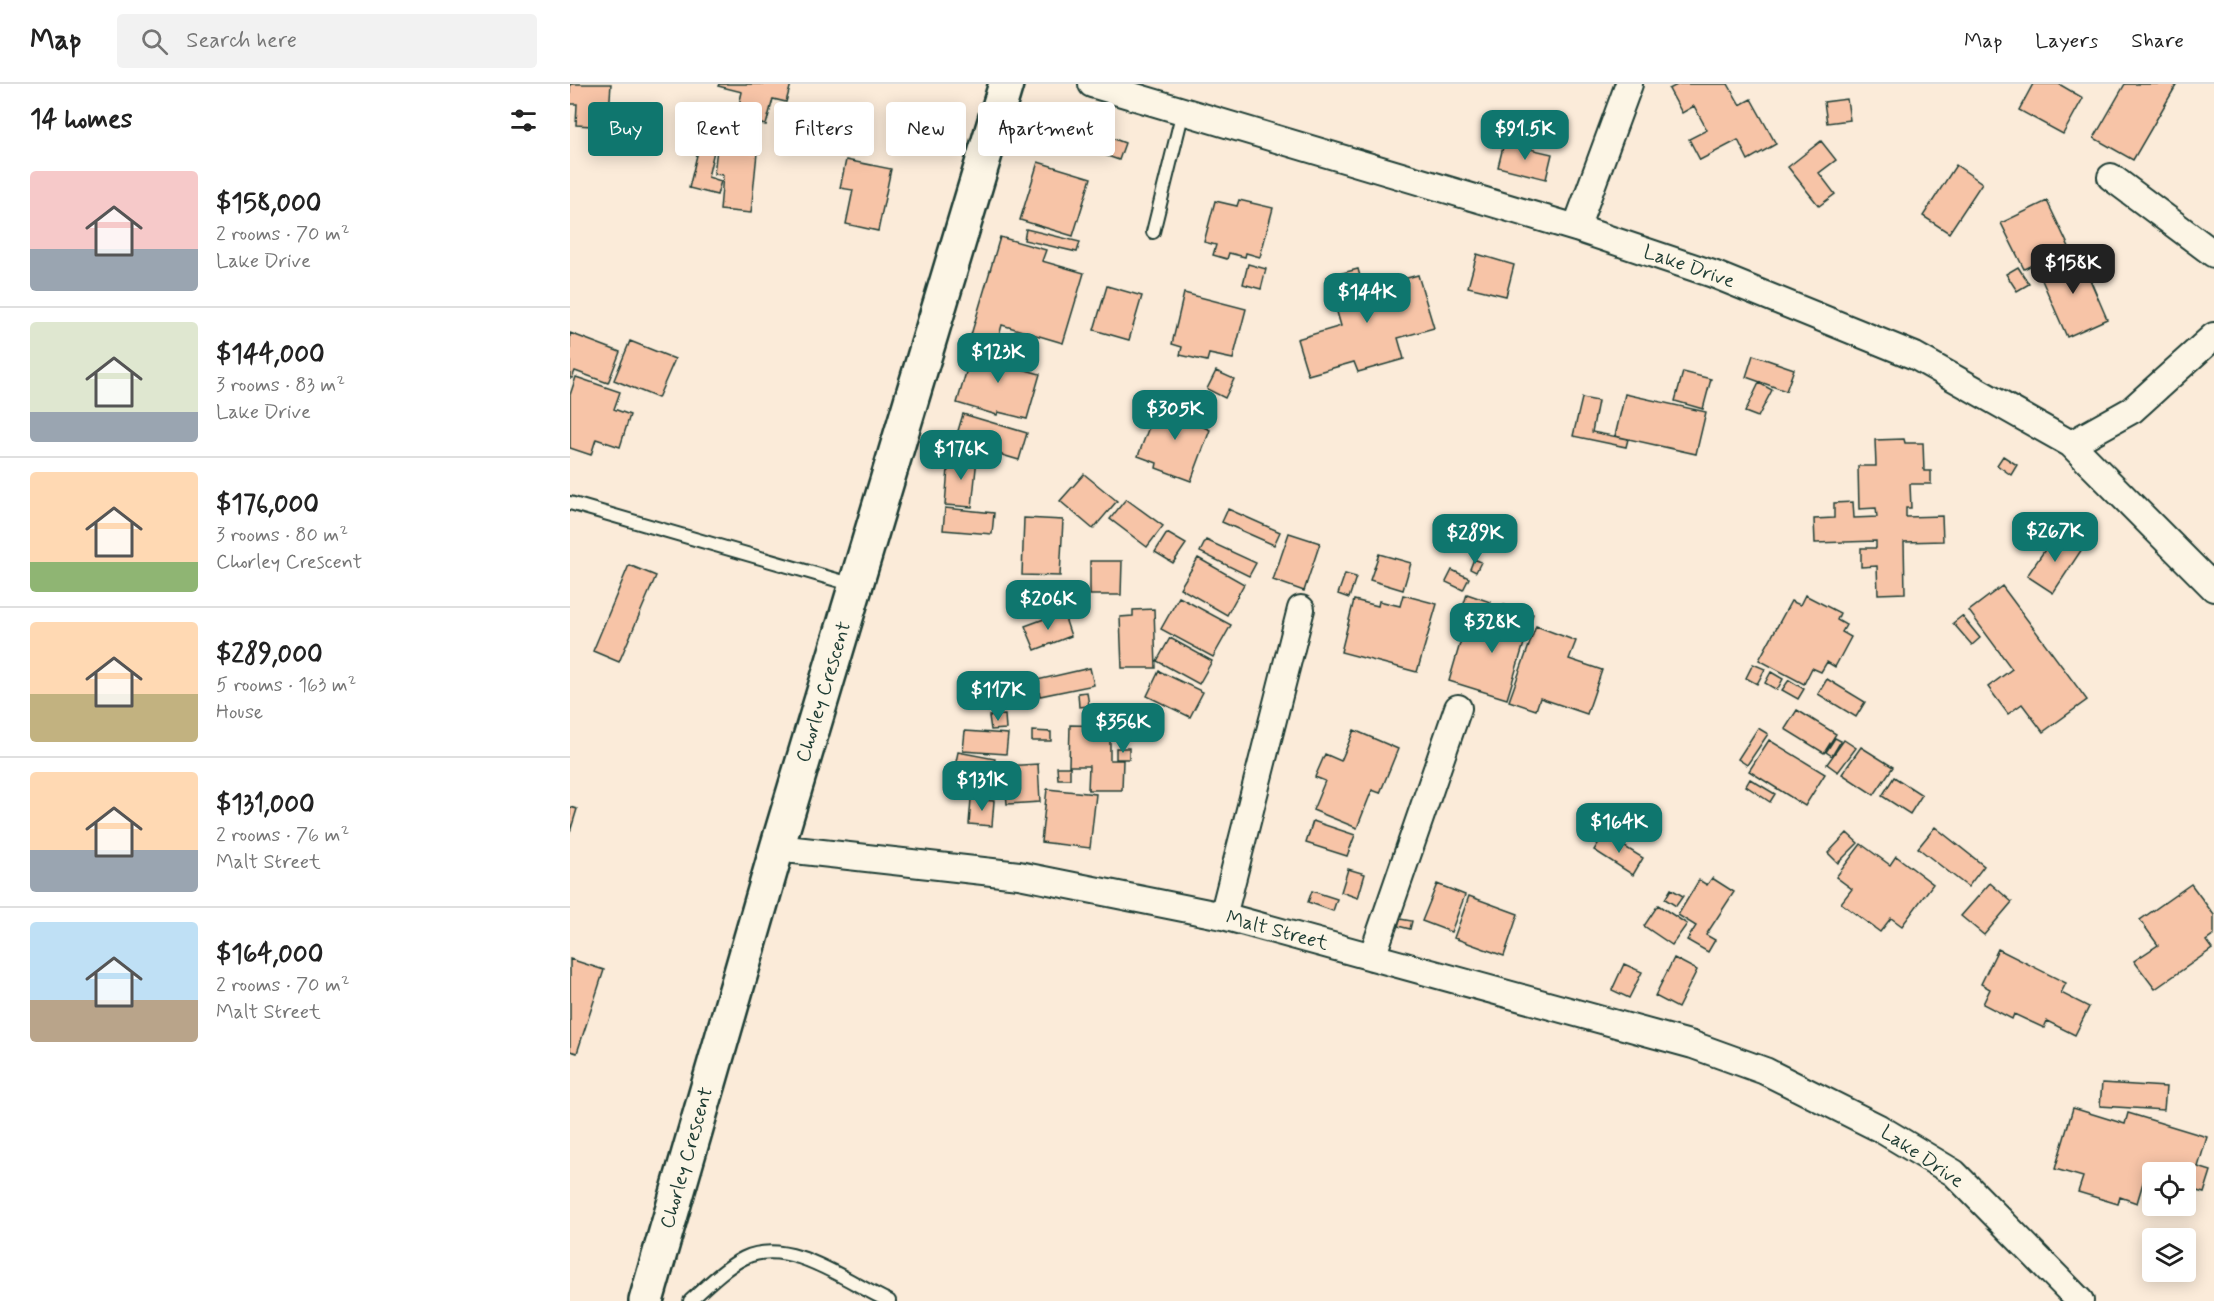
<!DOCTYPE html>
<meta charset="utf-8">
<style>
:root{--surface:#fff;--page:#f2f2f2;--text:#222;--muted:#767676;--line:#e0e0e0;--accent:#0f766e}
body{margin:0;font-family:Mynerve,sans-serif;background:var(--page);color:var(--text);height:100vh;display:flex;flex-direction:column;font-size:22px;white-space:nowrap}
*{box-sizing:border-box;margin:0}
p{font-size:20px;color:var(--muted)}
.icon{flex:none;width:33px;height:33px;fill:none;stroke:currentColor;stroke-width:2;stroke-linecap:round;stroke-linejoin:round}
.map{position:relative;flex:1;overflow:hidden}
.details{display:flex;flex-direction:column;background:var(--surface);width:570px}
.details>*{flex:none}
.guide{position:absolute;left:18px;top:18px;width:570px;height:54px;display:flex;gap:12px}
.buttons{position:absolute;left:1572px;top:1078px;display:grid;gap:12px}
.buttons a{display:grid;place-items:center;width:54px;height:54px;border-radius:6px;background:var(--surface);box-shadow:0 3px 15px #0003;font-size:30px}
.price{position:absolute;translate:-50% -51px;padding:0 14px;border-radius:12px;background:var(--accent);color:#fff;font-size:20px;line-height:39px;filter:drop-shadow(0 2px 3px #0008)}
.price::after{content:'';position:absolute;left:50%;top:36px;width:18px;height:14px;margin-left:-9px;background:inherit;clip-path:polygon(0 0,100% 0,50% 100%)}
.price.active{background:#222;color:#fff}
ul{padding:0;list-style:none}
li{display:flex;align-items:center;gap:18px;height:150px;padding:0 30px}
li+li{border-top:2px solid var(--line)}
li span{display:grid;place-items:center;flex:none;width:168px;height:120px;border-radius:6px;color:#555}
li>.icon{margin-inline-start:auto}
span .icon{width:72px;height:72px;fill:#fffc;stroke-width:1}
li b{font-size:26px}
h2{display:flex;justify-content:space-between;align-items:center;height:72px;padding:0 30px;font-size:26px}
.pill{padding:0 21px;border-radius:6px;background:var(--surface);box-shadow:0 3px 15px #0003;font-size:21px;line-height:54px}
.pill.active{background:var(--accent);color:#fff}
header{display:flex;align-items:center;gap:36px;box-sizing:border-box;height:84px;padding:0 30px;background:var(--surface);border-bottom:2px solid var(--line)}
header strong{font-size:28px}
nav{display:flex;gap:33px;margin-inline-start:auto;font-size:21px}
.search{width:420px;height:54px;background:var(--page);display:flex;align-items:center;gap:15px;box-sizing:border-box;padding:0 21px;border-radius:6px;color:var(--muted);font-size:22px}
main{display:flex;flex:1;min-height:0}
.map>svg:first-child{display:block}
.building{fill:#f7c4a7;stroke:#1f3d34;stroke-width:1.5}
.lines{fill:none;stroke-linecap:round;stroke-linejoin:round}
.service-casing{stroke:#1f3d34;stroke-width:16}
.minor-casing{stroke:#1f3d34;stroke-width:30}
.secondary-casing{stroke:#1f3d34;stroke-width:38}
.service{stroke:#fcf5e5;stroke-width:12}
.minor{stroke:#fcf5e5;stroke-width:26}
.secondary{stroke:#fcf5e5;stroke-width:33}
.labels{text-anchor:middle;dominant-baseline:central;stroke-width:4.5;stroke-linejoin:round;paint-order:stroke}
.street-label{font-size:20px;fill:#1f3d34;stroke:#fcf5e5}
</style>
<header>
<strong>Map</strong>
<div class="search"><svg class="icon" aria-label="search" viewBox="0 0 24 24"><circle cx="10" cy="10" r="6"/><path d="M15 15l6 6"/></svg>Search here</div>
<nav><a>Map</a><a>Layers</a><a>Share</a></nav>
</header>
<main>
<section class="details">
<h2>14 homes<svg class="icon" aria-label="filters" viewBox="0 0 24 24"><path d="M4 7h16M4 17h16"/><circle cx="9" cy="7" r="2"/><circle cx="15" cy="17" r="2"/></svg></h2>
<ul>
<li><span style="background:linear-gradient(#f6c9c9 65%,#9aa5b1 0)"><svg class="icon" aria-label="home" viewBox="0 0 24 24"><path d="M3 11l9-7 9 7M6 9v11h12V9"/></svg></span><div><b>$158,000</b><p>2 rooms · 70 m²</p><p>Lake Drive</p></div></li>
<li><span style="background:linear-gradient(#dfe7d0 75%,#9aa5b1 0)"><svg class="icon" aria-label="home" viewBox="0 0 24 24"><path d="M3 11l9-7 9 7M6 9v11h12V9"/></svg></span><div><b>$144,000</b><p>3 rooms · 83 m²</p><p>Lake Drive</p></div></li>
<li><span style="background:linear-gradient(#ffd9b3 75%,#8fb573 0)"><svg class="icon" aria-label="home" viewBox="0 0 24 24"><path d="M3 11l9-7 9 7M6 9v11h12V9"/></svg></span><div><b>$176,000</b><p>3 rooms · 80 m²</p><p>Chorley Crescent</p></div></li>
<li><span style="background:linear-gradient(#ffd9b3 60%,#c2b280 0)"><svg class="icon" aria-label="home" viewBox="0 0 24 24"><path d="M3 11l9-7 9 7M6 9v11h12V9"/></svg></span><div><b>$289,000</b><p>5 rooms · 163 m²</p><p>House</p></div></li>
<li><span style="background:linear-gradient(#ffd9b3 65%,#9aa5b1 0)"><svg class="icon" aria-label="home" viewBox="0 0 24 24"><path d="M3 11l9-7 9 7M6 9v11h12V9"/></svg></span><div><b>$131,000</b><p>2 rooms · 76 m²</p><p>Malt Street</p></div></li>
<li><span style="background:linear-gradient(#bfe0f5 65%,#b9a48a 0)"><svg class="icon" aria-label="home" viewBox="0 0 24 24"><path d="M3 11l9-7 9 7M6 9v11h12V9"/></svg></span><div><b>$164,000</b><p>2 rooms · 70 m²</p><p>Malt Street</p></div></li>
</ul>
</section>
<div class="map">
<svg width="1644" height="1217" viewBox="0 0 1644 1217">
<rect width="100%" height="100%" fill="#fbebd9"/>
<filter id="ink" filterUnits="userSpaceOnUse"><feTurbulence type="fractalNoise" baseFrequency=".0167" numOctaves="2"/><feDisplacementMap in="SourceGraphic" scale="12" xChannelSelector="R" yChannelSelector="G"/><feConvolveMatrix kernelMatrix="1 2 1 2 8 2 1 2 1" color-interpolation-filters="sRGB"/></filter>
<g filter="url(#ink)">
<path class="building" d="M0,0H41L38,43L6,41L7,20H0Z
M149,0H221L216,18L203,15L196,41L166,34L172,8L148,2Z
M1109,0H1158L1170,21L1181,15L1206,60L1178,76L1168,56L1130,76L1119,55L1137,46L1124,22L1112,29L1099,5Z
M1463,0H1489L1513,14L1493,50L1449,26Z
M1555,0H1607L1563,76L1524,54Z
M1277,15L1280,36L1257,39L1254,18Z
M135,38L150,41L138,93L151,97L147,111L119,104Z
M526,48L555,59L549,76L520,66Z
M148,56L188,59L181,129L150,126L153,91L144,90Z
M1251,57L1266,76L1249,89L1265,110L1249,122L1218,83Z
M934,59L982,70L976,95L928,83Z
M276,76L321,85L308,147L276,140L283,106L270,104Z
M468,78L521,94L503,152L450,136Z
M1386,81L1412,99L1379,149L1353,132Z
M669,116L703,124L690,173L676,169L675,173L659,169L657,175L643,171L646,161L634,158L645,117L667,122Z
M1477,117L1499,163L1454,185L1431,139Z
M456,145L510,158L507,168L454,156Z
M430,153L476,166L472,177L514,189L493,259L432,241L427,259L401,251Z
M907,170L944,181L936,212L898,203Z
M1509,170L1537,235L1497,253L1468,187Z
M678,180L696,185L691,205L673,200Z
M1448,183L1459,200L1447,207L1436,190Z
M788,185L794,206L848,191L864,244L828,254L834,275L788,288L784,278L738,291L727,255L771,242L757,193Z
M537,202L572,212L559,256L524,246Z
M614,209L676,225L663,275L639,270L637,277L610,271L612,263L602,260Z
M0,249L50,268L38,299L5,287L2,294H0Z
M60,257L105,275L88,314L44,296Z
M416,262L449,271L445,283L470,290L457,335L428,328L427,331L387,319L402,268L414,271Z
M1183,271L1224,285L1216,307L1176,293Z
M646,287L664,295L655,314L637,305Z
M1113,288L1141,295L1133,325L1105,317Z
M6,293L50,308L44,325L60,331L50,363L26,355L21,371L0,364V311Z
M1189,299L1202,306L1188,333L1175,328Z
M1055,310L1136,328L1126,370L1045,352Z
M1012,314L1028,317L1022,348L1058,355L1056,363L1003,352Z
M598,317L617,324V327L632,333L629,341L640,346L621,397L586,384L587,379L568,372L585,327L593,331Z
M393,330L457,349L449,376L385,357Z
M1334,355L1335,359H1353L1354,387H1361V400H1340L1341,424H1336V433L1372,432L1373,457L1334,458L1335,509L1308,510L1307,482L1291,483V464H1306V457L1245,459L1244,435L1264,434V419L1283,418L1284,434L1307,433L1306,424L1289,425L1288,382H1306L1305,356Z
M379,372L407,374L402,423L375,421Z
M1433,372L1447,381L1441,391L1427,381Z
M514,390L547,417L523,445L490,417Z
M556,415L593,442L577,463L540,435Z
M375,424L424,429L422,450L373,446Z
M658,425L710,448L704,461L652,438Z
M454,434L493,436L490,492L452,491Z
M1487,448L1512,465L1483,509L1457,492Z
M597,449L616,460L603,479L585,468Z
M719,449L750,459L734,507L703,496Z
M636,456L686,479L679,492L630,468Z
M809,470L841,479L833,506L800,496Z
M628,474L674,500L657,531L610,504Z
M904,475L911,478L906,488L900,485Z
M520,477H552L551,511H520Z
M59,481L86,492L49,578L23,567Z
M882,486L899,494L893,506L876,498Z
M775,490L786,493L779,514L768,510Z
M1432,502L1517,616L1473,648L1452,620L1438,630L1418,603L1442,585L1399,527Z
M897,510L920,518L914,536L891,529Z
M833,511L867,520L847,588L771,568L784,516L808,522L809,517L830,522Z
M1235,511L1270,529L1267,536L1276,541L1272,548L1281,553L1265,583L1257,578L1251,588L1242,584L1234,600L1189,576L1221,517L1230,521Z
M609,513L661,541L643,573L591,545Z
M934,521L963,530L937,615L879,597L896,539L926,548Z
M584,525L586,584H552L550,533L563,532V526Z
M493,528L501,552L465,566L455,542Z
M1392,532L1410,554L1402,561L1383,539Z
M966,542L1006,557L999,575L1032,586L1017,630L970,614L966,626L939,617Z
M600,554L642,577L629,600L587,577Z
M1183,580L1195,585L1187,600L1176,594Z
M520,584L524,601L470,612L467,596Z
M589,587L633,608L620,633L577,612Z
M1201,588L1213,595L1207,606L1195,599Z
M1257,595L1295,618L1286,633L1248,610Z
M1219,596L1234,605L1228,615L1212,606Z
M517,608L519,622L509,623L508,609Z
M1227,626L1266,650L1254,669L1215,645Z
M435,631L436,645L421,646L419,632Z
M500,641L540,642V676H553L552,706H518L519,682H499Z
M1188,644L1198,650L1177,681L1168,675Z
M784,646L828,665L810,709L802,706L787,744L743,726L755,697L745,693L755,670L771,677Z
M395,647L438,650L436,670L393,667Z
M462,647L481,648V657H462Z
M1265,654L1271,657L1262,672L1256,668Z
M1199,656L1255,690L1235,722L1179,687Z
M1274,656L1286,664L1268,688L1257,680Z
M1291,663L1323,683L1304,711L1272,690Z
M546,664H559V675H546Z
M388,668L425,675L419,704L382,697Z
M468,680L470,718L437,720L434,682Z
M487,683H500V695H488Z
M1324,693L1352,711L1340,730L1312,712Z
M1180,695L1205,710L1200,718L1176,702Z
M477,705L526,710L520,764L471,758Z
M401,715L424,717L422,742L399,740Z
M0,723L7,725L0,748Z
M743,737L785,751L777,772L736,759Z
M1365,743L1414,782L1398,803L1348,764Z
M1277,749L1288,759L1268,779L1258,769Z
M1034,750L1073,774L1063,791L1024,766Z
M1291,760L1320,781L1326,772L1363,800L1332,842L1321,834L1310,848L1271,819L1282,805L1266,793Z
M778,785L795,790L788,814L771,808Z
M1142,794L1164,808L1136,851L1145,856L1138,868L1117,856L1126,842L1108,831L1129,796L1137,801Z
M1420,799L1442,818L1414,851L1391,832Z
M867,800L895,811L881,848L852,837Z
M1621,800L1644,831V851L1636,857L1642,865L1585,905L1564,877L1588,861L1570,836Z
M1101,805L1113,812L1106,822L1095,815Z
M742,807L767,815L763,827L738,818Z
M899,812L948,830L934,872L884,854Z
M1088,821L1117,840L1102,861L1074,842Z
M830,835L842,837L840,845L828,842Z
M1428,865L1496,899L1491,909L1519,923L1505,951L1477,937L1474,944L1444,930L1442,935L1413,920L1420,905L1411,900Z
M1104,874L1127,886L1108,924L1085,912Z
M0,875L34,886L7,969L0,967Z
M1054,880L1072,888L1059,914L1042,906Z
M1532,999L1596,1003L1594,1026L1530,1022Z
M1503,1024L1555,1040L1558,1029L1637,1053L1628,1083L1641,1087L1634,1109L1616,1104V1089H1582V1094L1575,1092L1567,1119L1550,1113L1548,1120L1508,1108L1513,1093L1485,1085Z"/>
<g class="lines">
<g class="service-casing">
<path id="service" d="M583,148L613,27
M0,419L284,501
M120,1217C136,1203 154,1184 174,1174C220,1152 278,1199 319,1217"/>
</g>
<g class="minor-casing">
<path id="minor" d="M522,0L1006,144L1143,190L1345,272L1501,360L1644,504
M1541,93L1644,170
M1006,144L1059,0
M1501,360L1562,326L1644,252
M207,764L449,791L653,832L1123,961L1195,987L1309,1044L1384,1089L1510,1217
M653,832L731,525
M802,873L888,624"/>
</g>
<g class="secondary-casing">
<path id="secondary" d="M76,1217L207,764L436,0"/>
</g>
<use href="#service" class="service"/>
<use href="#minor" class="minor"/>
<use href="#secondary" class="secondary"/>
</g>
</g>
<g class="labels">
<g class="street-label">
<text transform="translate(1119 183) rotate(19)">Lake Drive</text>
<text transform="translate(254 608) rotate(-73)">Chorley Crescent</text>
<text transform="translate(707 847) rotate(15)">Malt Street</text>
<text transform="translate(1352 1073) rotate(34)">Lake Drive</text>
<text transform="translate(117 1074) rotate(-74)">Chorley Crescent</text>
</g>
</g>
</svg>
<div class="buttons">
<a><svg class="icon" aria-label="locate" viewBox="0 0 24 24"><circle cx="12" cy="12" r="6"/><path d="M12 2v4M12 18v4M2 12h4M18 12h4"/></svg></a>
<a><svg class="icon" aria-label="layers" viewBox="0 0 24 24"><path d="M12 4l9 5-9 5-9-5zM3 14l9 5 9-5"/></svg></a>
</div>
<b class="price" style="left:955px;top:77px">$91.5K</b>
<b class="price active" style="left:1503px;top:211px">$158K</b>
<b class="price" style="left:797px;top:240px">$144K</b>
<b class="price" style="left:428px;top:300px">$123K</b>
<b class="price" style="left:605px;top:357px">$305K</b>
<b class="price" style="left:391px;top:397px">$176K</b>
<b class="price" style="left:1485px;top:479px">$267K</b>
<b class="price" style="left:905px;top:481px">$289K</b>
<b class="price" style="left:478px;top:547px">$206K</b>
<b class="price" style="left:922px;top:570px">$328K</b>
<b class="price" style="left:428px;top:638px">$117K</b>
<b class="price" style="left:553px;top:670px">$356K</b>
<b class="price" style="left:412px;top:728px">$131K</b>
<b class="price" style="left:1049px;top:770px">$164K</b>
<div class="guide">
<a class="pill active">Buy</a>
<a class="pill">Rent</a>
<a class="pill">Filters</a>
<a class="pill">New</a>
<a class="pill">Apartment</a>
</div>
</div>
</main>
